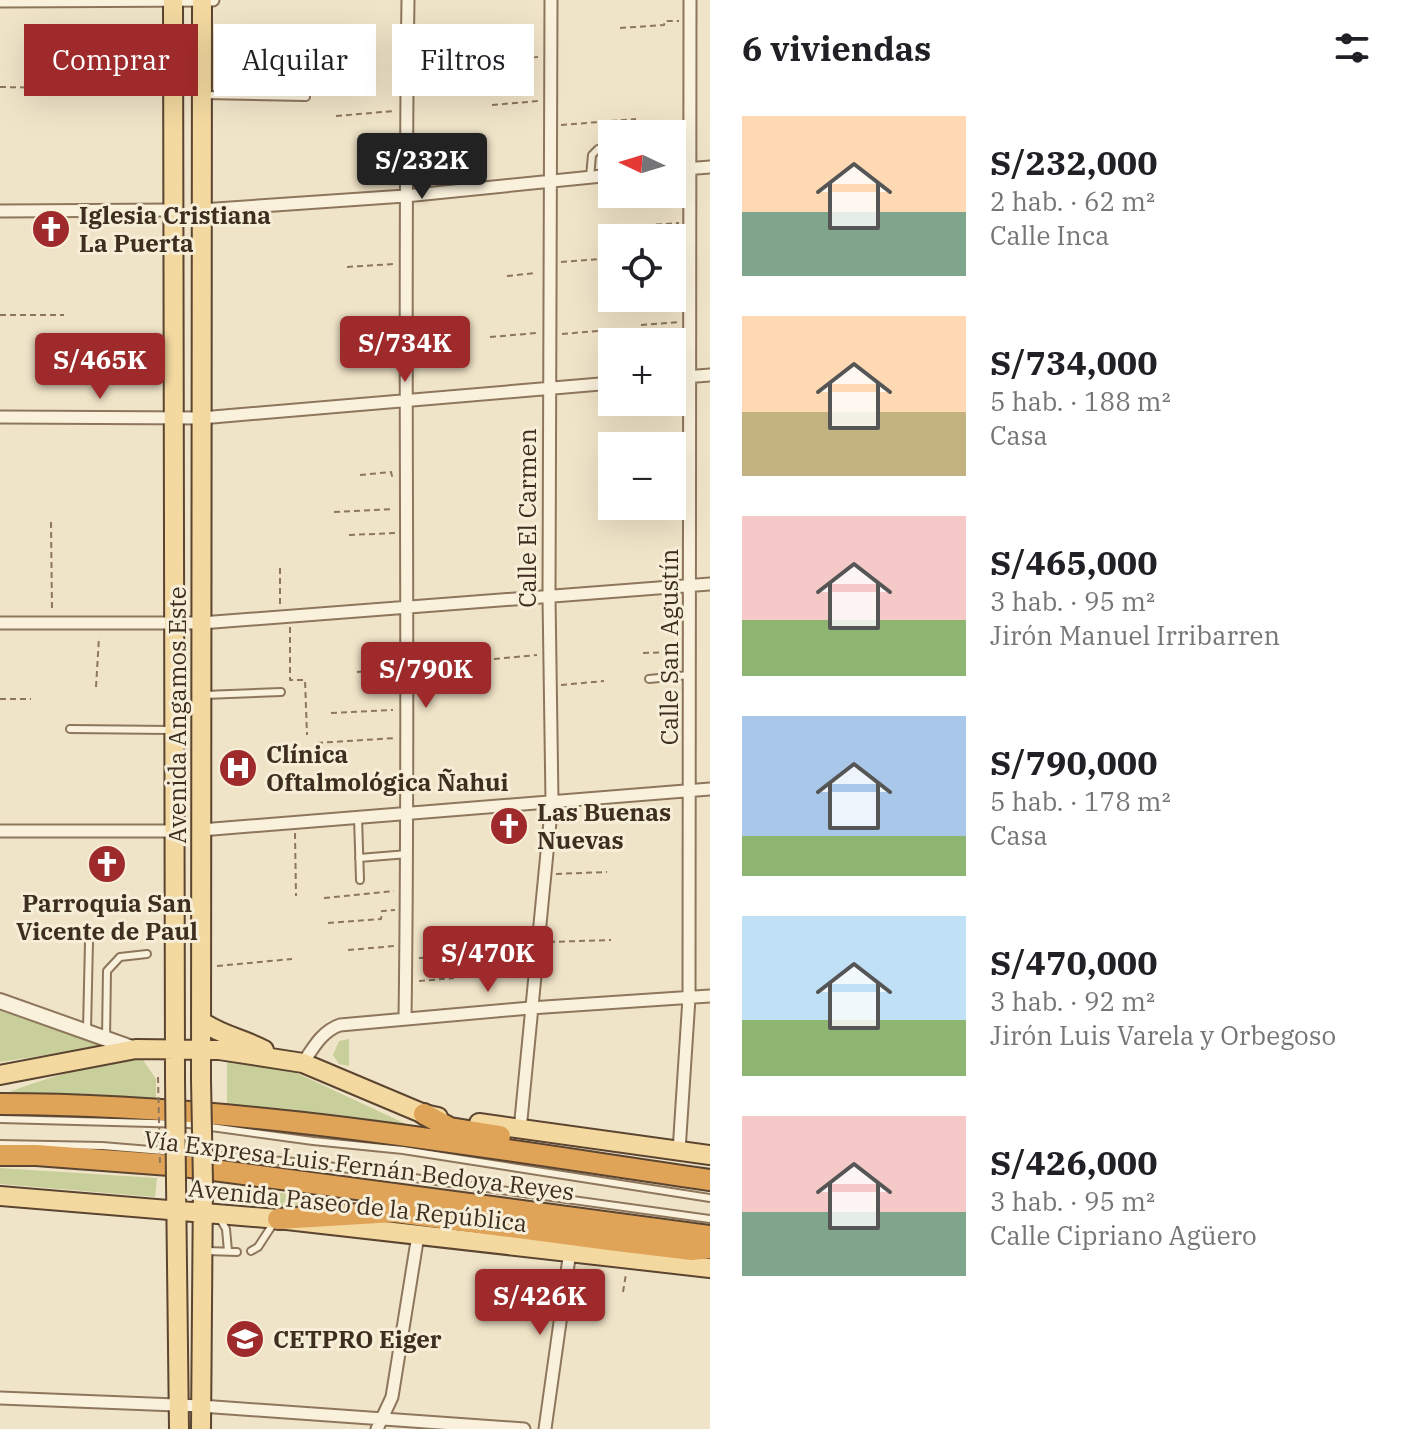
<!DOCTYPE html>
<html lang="es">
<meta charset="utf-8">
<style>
:root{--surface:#fff;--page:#f2f2f2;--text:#202124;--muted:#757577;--accent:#9e2a2b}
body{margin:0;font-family:"IBM Plex Serif",serif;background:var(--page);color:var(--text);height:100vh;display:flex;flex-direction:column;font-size:30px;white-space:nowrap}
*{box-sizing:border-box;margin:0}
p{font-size:26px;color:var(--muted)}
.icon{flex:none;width:44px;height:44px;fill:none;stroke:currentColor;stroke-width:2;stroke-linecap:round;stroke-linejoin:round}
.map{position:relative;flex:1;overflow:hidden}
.sheet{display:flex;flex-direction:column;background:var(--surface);width:696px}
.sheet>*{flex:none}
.top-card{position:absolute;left:24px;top:24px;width:566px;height:72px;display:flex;gap:16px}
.needle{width:52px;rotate:274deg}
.fabs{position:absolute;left:598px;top:120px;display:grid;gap:16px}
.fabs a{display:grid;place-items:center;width:88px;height:88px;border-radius:0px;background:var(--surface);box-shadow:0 8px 32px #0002;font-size:40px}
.price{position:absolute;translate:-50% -68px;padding:0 18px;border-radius:8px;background:var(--accent);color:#fff;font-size:26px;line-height:52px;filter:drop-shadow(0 2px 4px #0008)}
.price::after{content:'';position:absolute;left:50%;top:48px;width:24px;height:18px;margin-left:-12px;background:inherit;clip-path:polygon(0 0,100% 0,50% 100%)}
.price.on{background:#222;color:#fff}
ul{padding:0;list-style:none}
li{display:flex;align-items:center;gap:24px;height:200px;padding:0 32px}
li span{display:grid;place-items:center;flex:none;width:224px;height:160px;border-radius:0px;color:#555}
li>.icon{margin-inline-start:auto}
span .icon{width:96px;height:96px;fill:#fffc;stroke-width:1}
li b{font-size:34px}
h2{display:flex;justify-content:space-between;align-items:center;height:96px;padding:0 32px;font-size:34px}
.chip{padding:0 28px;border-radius:0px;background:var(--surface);box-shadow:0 8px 32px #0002;font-size:28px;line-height:72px}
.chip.on{background:var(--accent);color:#fff}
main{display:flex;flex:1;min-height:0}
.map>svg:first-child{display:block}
.green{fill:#c9cf9b}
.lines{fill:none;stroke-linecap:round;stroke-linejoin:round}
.service-casing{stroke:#8d765c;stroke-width:10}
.minor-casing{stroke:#8d765c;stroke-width:15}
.tertiary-casing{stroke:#8d765c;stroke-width:18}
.primary-casing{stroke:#5b4430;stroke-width:22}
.motorway-casing{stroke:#5b4430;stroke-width:24}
.path{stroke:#8d765c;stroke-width:2;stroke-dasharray:6 4;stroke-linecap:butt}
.service{stroke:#faf1dc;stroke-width:6}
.minor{stroke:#faf1dc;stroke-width:11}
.tertiary{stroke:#faf1dc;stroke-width:14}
.primary{stroke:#f3d9a0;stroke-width:18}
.motorway{stroke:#e0a458;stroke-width:20}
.primary-bridge-casing{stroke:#5b4430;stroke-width:22;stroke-linecap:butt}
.path-bridge{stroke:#8d765c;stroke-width:2;stroke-dasharray:6 4;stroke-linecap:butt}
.primary-bridge{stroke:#f3d9a0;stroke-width:18}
.labels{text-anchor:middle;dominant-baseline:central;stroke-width:6;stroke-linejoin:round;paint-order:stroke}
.poi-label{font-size:24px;font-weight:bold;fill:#3d2e20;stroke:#f7eed8;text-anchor:start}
.street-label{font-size:24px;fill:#3d2e20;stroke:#f7eed8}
</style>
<main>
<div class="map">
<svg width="710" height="1429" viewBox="0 0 710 1429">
<rect width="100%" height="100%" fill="#f0e4c8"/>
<path class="green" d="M0,1009L105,1046L0,1062Z
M349,1039V1066L339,1064L333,1055L339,1041Z
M141,1057L156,1079V1099L4,1094C50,1076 93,1065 141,1057Z
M227,1058L286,1068L417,1129L227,1104Z
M0,1168L157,1178L155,1197L0,1184Z
M227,1186L373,1205L275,1211L233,1207Z"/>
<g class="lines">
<g class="service-casing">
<path id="service" d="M205,95L306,97
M590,177L592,155L598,149L612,145
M405,351L452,349
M649,679L689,675
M204,695L281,692
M70,729L171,730
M358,817L360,880
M359,858L408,854
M87,1030L89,942
M106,1039L107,971L120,957L147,954
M0,1119L189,1124L313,1141L403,1150L710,1198
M0,1144L102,1146L306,1163L710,1219
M219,1217L226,1229L228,1251
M207,1251L237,1252
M251,1251L258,1247L273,1224"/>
</g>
<g class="minor-casing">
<path id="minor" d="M0,1L213,0
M672,170L710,167
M201,210L405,196L612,175
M0,211L174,210
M672,378L710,375
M0,417L201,418L612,383
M0,623H201L710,584
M201,830L710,789
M0,831H175
M405,1018C410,679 403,339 408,0
M303,1063C313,1048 322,1031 340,1025L530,1008L710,996
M520,1130L552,801L549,597L551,0
M679,1151L689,998L690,0
M0,1398L201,1406L524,1429
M377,1429L392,1397L418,1235
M545,1429L570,1251"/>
</g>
<g class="tertiary-casing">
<path id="tertiary" d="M0,1001L135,1049"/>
</g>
<g class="primary-casing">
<path id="primary" d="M173,0L175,1077
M201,1021C222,1036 242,1038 264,1050
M0,1075L136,1049L219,1050L303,1063L424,1114L438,1117
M201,1080L202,0
M479,1123L710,1155
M176,1182L179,1429
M0,1196L278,1219L710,1268
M201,1429L203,1183"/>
</g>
<g class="motorway-casing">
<path id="motorway" d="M0,1104C238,1104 475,1146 710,1180
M424,1114L450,1128L500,1136
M0,1155H36L183,1166L710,1236
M278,1219L395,1212L609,1240L692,1250L710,1248"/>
</g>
<path class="path" d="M620,28L664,25L665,21H679
M421,58L480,54
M483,61L538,57
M0,87L62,88
M492,105L538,101
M336,116L394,111
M561,125L636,119
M636,226L679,223
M561,262L612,258
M347,267L394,264
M507,276L536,273
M0,315H64
M641,325L680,322
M562,334L608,330
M490,337L537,333
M360,475L391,472L392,476H395
M334,512L394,509
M51,522L52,612
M349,535L396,533
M280,568V604
M290,627V680H305L307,735
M643,653L678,652
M494,659L537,655
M357,672L395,669
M561,685L604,681
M96,687L99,637
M0,699H31
M331,713L393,710
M317,743L396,738
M295,833L296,896
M556,874L607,872
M324,898L394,891
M328,923L381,919L382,911L395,910
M549,942L611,940
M348,950L395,946
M419,958L470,956
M217,966L292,959
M419,981L454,978
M144,1137H159
M623,1292L626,1274"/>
<use href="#service" class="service"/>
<use href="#minor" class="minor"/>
<use href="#tertiary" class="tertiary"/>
<use href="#primary" class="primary"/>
<use href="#motorway" class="motorway"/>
<g class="primary-bridge-casing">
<path id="primary-bridge" d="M175,1077L176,1182
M201,1080L203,1183"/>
</g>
<path class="path-bridge" d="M158,1077L160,1164"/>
<use href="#primary-bridge" class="primary-bridge"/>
</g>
<defs>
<g id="church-disc" transform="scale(2)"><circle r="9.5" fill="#9e2a2b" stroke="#f7eed8"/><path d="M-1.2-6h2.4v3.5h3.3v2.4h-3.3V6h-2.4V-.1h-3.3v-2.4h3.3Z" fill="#fff"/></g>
<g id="hospital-disc" transform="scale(2)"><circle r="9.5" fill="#9e2a2b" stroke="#f7eed8"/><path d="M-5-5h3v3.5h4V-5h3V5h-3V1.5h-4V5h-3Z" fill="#fff"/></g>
<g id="university-disc" transform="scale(2)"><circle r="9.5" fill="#9e2a2b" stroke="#f7eed8"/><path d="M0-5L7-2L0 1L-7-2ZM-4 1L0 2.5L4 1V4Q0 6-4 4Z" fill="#fff"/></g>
</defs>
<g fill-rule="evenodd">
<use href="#church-disc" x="51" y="229"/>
<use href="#hospital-disc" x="238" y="768"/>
<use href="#church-disc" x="509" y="826"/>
<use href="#church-disc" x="107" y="864"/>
<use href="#university-disc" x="245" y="1339"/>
</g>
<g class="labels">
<g class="poi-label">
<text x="79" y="215">Iglesia Cristiana<tspan x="79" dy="28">La Puerta</tspan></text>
<text x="266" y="754">Clínica<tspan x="266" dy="28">Oftalmológica Ñahui</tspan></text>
<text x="537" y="812">Las Buenas<tspan x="537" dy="28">Nuevas</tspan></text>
<text x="107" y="903" text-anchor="middle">Parroquia San<tspan x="107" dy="28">Vicente de Paul</tspan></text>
<text x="273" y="1339">CETPRO Eiger</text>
</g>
<g class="street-label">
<text transform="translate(527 518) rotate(-90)">Calle El Carmen</text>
<text transform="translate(669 647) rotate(-90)">Calle San Agustín</text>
<text transform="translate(177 715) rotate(-90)">Avenida Angamos Este</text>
<text transform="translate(359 1165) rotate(7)">Vía Expresa Luis Fernán Bedoya Reyes</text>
<text transform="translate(358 1205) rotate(6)">Avenida Paseo de la República</text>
</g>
</g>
</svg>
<div class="fabs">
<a><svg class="needle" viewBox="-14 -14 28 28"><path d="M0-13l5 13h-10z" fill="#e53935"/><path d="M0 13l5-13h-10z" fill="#757577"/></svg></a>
<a><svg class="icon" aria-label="locate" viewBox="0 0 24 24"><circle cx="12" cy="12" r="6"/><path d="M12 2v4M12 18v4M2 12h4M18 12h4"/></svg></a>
<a>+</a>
<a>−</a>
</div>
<b class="price on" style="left:422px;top:201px">S/232K</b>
<b class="price" style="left:405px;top:384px">S/734K</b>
<b class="price" style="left:100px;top:401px">S/465K</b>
<b class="price" style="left:426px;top:710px">S/790K</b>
<b class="price" style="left:488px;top:994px">S/470K</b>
<b class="price" style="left:540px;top:1337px">S/426K</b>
<div class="top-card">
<a class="chip on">Comprar</a>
<a class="chip">Alquilar</a>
<a class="chip">Filtros</a>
</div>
</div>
<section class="sheet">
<h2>6 viviendas<svg class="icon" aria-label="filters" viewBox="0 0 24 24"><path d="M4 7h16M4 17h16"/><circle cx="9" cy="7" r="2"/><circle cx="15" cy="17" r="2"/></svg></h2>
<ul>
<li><span style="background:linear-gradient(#ffd9b3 60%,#7fa58c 0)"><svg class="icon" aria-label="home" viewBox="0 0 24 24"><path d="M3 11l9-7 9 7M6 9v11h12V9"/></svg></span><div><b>S/232,000</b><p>2 hab. · 62 m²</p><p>Calle Inca</p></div></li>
<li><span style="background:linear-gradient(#ffd9b3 60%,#c2b280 0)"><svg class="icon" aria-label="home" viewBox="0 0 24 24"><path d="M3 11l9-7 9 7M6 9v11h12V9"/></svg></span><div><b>S/734,000</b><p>5 hab. · 188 m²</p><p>Casa</p></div></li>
<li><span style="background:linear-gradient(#f6c9c9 65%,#8fb573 0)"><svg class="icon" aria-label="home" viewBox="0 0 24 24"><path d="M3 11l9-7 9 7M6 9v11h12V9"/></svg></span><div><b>S/465,000</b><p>3 hab. · 95 m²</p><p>Jirón Manuel Irribarren</p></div></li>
<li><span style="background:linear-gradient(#a9c7e8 75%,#8fb573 0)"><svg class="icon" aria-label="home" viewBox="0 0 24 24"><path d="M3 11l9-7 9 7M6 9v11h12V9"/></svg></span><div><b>S/790,000</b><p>5 hab. · 178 m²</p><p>Casa</p></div></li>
<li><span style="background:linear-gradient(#bfe0f5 65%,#8fb573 0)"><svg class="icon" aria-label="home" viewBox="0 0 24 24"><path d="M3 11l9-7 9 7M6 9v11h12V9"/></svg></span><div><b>S/470,000</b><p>3 hab. · 92 m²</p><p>Jirón Luis Varela y Orbegoso</p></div></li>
<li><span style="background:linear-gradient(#f6c9c9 60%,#7fa58c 0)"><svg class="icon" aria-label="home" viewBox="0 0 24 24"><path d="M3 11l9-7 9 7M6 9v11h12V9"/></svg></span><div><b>S/426,000</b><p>3 hab. · 95 m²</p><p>Calle Cipriano Agüero</p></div></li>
</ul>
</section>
</main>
